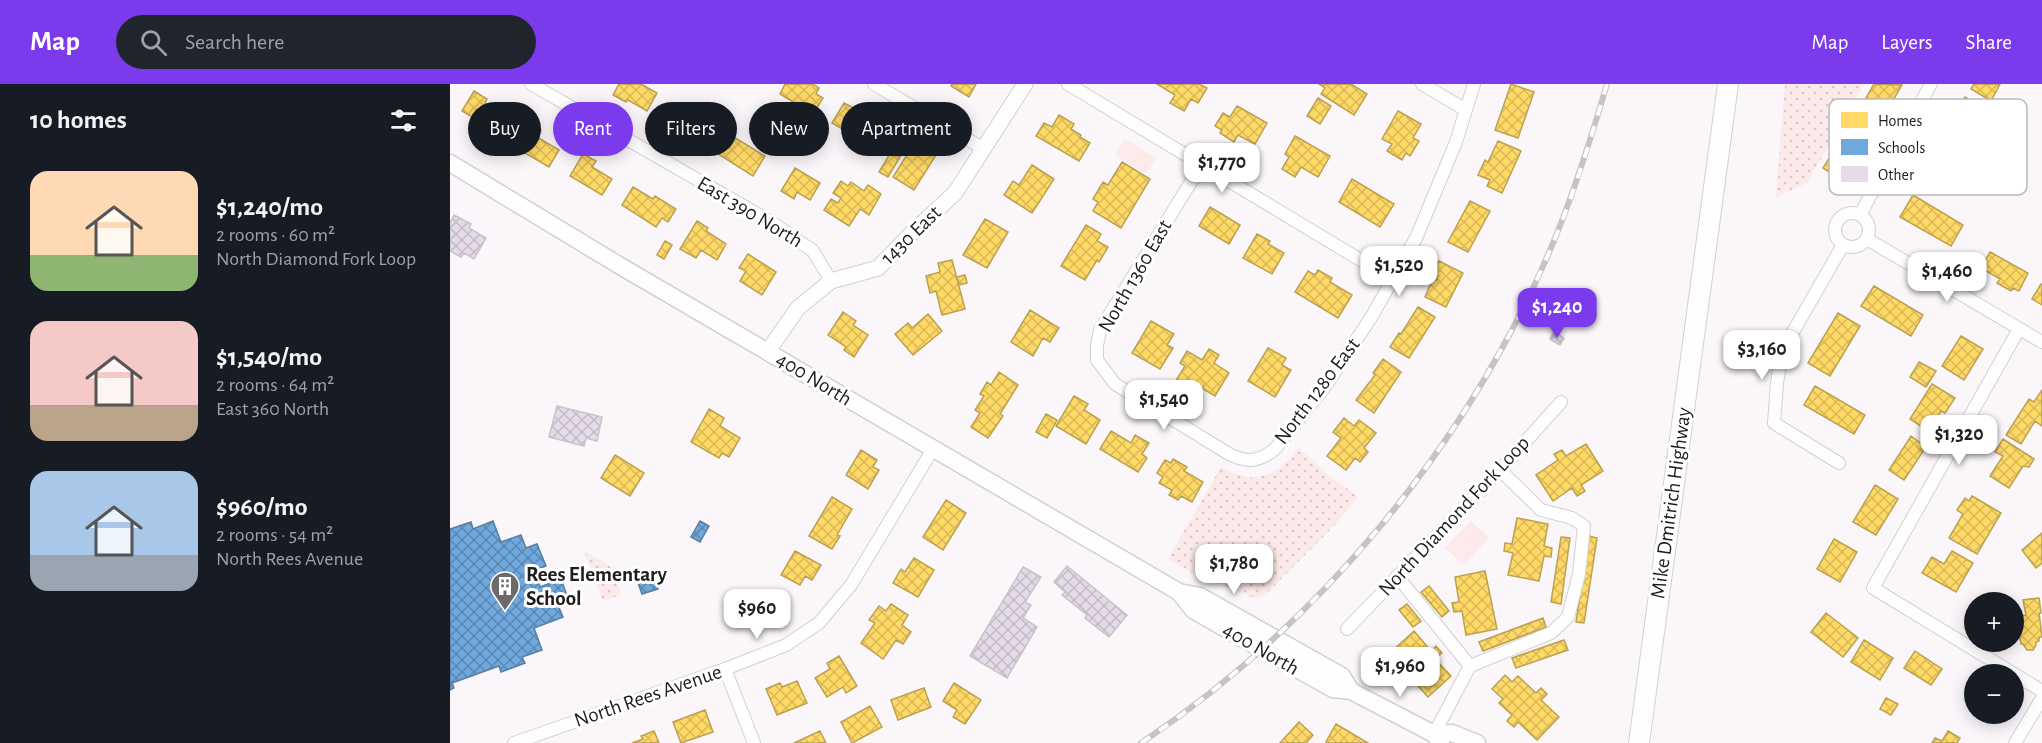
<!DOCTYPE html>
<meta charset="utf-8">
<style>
:root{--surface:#171b24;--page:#20242c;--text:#f1f3f6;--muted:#9ea1a6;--accent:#7c3aed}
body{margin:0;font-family:"Alegreya Sans",sans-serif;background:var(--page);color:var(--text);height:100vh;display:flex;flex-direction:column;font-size:22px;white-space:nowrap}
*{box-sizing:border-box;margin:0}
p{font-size:20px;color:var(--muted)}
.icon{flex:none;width:33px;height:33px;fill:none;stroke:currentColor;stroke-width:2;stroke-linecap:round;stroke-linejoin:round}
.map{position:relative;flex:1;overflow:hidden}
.sheet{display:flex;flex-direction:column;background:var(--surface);width:450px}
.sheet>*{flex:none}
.guide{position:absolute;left:18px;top:18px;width:570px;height:54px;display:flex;gap:12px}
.buttons{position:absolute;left:1514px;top:508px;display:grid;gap:12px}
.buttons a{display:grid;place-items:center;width:60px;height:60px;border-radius:50%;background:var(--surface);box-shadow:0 3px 15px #0003;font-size:30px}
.price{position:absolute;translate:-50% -51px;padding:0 14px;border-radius:12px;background:#fff;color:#222;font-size:20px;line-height:39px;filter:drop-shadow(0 2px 3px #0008)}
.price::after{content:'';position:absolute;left:50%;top:36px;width:18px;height:14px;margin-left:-9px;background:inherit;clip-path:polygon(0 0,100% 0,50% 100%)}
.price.active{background:var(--accent);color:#fff}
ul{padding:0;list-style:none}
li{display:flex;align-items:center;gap:18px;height:150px;padding:0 30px}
li span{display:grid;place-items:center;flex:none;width:168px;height:120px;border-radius:18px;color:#555}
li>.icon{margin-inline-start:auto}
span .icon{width:72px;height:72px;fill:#fffc;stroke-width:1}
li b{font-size:26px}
h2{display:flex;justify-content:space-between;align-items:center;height:72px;padding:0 30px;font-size:26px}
.chip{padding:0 21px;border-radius:27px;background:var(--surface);box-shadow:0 3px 15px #0003;font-size:21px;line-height:54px}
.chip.active{background:var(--accent);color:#fff}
header{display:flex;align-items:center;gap:36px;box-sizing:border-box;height:84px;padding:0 30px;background:var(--accent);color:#fff}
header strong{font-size:28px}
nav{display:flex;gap:33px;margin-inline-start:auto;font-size:21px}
.search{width:420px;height:54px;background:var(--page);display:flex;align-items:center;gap:15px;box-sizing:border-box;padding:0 21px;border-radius:33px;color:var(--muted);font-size:22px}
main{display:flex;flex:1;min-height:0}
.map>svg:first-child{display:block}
.green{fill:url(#green-dots)}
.pitch{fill:#fce9e9}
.homes{fill:url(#homes-cross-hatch);stroke:#bca150;stroke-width:1.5}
.schools{fill:url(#schools-cross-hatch);stroke:#577ea3;stroke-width:1.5}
.building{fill:url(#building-cross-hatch);stroke:#c7c4c7;stroke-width:1.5}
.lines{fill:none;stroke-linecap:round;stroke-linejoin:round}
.minor-casing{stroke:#d4d0d2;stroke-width:14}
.tertiary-casing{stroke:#d4d0d2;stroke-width:17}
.secondary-casing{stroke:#d4d0d2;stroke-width:19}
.trunk-casing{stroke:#d4d0d2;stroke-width:22}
.minor{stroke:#fefefe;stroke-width:12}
.tertiary{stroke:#fefefe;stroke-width:15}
.secondary{stroke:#fefefe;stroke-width:16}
.trunk{stroke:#fefefe;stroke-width:20}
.rail-casing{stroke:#c4c4c4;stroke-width:6}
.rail{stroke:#fff;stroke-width:4;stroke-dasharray:11;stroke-linecap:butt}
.labels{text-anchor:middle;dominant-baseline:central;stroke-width:6;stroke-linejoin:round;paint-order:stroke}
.street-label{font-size:21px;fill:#1f1d1e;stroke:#fff}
.poi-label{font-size:21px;font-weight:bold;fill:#1f1d1e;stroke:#fff;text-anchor:start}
.key{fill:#fff;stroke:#bcbbbc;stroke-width:1.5}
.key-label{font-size:16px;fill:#1f1d1e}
</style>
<header>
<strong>Map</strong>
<div class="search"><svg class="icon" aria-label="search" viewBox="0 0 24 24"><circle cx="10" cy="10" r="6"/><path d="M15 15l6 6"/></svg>Search here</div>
<nav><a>Map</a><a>Layers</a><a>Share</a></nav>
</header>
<main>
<section class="sheet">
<h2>10 homes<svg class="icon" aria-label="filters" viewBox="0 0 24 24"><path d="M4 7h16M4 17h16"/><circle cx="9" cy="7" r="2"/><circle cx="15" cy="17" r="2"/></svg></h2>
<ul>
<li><span style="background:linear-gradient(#ffd9b3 70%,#8fb573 0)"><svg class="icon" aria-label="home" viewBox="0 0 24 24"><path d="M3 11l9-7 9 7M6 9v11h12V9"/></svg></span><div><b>$1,240/mo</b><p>2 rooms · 60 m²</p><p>North Diamond Fork Loop</p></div></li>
<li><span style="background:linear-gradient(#f6c9c9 70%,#b9a48a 0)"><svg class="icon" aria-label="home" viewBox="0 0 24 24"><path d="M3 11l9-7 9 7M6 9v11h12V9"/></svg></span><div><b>$1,540/mo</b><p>2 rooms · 64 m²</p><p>East 360 North</p></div></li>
<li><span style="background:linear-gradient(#a9c7e8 70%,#9aa5b1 0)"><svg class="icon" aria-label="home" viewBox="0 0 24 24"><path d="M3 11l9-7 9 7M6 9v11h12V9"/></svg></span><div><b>$960/mo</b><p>2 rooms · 54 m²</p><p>North Rees Avenue</p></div></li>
</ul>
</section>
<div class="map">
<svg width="1592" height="659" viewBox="0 0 1592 659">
<defs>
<pattern id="green-dots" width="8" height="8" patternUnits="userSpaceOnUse" patternTransform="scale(1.5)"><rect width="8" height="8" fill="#fce9e9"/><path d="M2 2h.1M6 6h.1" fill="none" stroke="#d8c7c7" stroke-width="1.8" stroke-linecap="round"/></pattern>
<pattern id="homes-cross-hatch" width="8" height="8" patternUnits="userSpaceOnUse" patternTransform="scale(1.5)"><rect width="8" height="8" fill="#ffd966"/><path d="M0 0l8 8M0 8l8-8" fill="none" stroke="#daba58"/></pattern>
<pattern id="schools-cross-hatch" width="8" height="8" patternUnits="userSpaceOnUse" patternTransform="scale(1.5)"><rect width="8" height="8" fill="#6fa8dc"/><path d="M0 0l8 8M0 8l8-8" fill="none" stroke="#5b88b2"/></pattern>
<pattern id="building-cross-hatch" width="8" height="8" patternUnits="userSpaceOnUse" patternTransform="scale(1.5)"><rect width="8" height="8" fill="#e4dae8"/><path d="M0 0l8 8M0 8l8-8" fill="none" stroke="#c3bbc7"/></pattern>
</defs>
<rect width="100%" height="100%" fill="#faf6f9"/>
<path class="green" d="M1335,0H1414L1357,99L1326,113Z
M849,364L876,389L908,413L882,444L819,507L814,511L804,514L742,489L718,475L771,383C804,403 827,392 849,364Z
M134,467L160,482L171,511L153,517Z"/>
<path class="pitch" d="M675,55L706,74L696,90L665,71Z
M1021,437L1039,454L1014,481L995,464Z"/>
<path class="homes" d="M169,0H191L207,9L197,27L178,16L176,18L163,11Z
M335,0H363L369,4L366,10L373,14L363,30L330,10Z
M502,0H526L519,13L501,2Z
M707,0H749L757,4L748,19L741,15L734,27L720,19L725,11Z
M869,0H901L917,10L904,31L871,10L875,4Z
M1061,0L1084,8L1068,54L1045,46Z
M1424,0L1452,1L1424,49L1403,37Z
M1524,0H1550L1541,17L1521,5Z
M24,7L37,15L35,19L42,23L44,20L56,28L45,46L12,27Z
M1515,13L1535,25L1518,53L1499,41Z
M868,14L881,22L870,40L857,32Z
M394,19L436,41L426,57L420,53L416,59L382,39Z
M228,21L256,39L244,58L216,40Z
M787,22L817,39L805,60L788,51L784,58L770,49L772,46L765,42L773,29L780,33Z
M948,27L971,40L963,54L969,57L960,72L956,69L952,76L937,67L942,60L932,55Z
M609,31L624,40L621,45L631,51L630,53L640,59L629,77L586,52L594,39L602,43Z
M78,38L91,46L87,53L109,66L99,83L63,62Z
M1397,46L1416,58L1392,96L1373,84Z
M277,49L315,72L303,92L265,68Z
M845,52L880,72L868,93L851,83L845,93L832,85L839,73L835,70Z
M1048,57L1071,67L1052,109L1037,102L1040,96L1028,91L1035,76L1038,78Z
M465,58L486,71L464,106L443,93Z
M441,68L450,73L438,93L429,88Z
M133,70L146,77L142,83L162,95L152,111L120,92Z
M672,78L700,95L671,144L643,127L648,118L643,115L653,98L658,101Z
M582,81L604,95L582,129L554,111L563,97L569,101Z
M345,84L370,99L360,116L347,108L344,115L331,107Z
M902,95L944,120L930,143L889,118Z
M391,97L398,102L401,98L414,107L418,101L431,110L419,131L410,125L399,142L374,126L381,115L388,119L391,114L383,109Z
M183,103L203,115L205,112L226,125L218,138L212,134L206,143L172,121Z
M1463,111L1513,141L1501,162L1450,133Z
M1020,117L1040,127L1018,168L998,158Z
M760,123L790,141L779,160L749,142Z
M535,135L558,148L537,184L513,171Z
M247,137L258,144L256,147L276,160L267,176L251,166L246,174L230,165Z
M636,141L651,150L647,157L658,163L649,178L647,176L635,196L611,182Z
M807,150L820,157L818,160L834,169L822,190L793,174Z
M215,157L222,161L214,175L207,171Z
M1540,168L1578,189L1569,207L1563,204L1561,207L1547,199L1550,195L1531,184Z
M298,170L326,188L312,211L290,197L296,187L289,184Z
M1516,175L1528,181L1523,190L1512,183Z
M502,176L515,225L492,231L486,207L480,209L476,192L490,188L488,179Z
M989,177L1013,189L996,223L975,213L981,199L984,195L986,196L988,192L983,190Z
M868,186L882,194L880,198L902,211L888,234L845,208L858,187L865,191Z
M515,191L517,199L509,201L507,193Z
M1591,200L1592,201V221L1582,215Z
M1424,202L1473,231L1461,252L1411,222Z
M968,223L985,233L959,274L940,263L949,249L951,250Z
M580,226L609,244L600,258L593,254L583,272L561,258Z
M393,228L406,237L403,241L418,251L404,273L394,266L396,263L378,251Z
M1388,229L1410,242L1380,292L1358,279Z
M478,230L492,247L463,271L445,250L458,239L462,244Z
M701,237L724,250L717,261L723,264L710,285L682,269Z
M1511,252L1533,265L1514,296L1492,282Z
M818,264L836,274L832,281L841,286L825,313L798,297Z
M759,265L769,271L764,279L779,289L765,312L750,303L746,309L733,301L729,308L722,303L735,282L730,279L737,267L752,276Z
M933,275L951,288L924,329L906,316L925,291L923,289Z
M1469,278L1486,287L1476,303L1460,293Z
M549,288L568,301L550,330L553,332L538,354L521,343L530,329L525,326L534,312L530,310L537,298L541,301Z
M1482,300L1505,314L1495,329L1491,327L1478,347L1460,335Z
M1365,302L1415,331L1404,350L1354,321Z
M1592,306V342L1585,337L1571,360L1556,351L1579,315L1584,318Z
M624,312L638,320L634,326L650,336L636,360L606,342Z
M259,325L274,334L270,342L290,354L279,373L272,369L269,374L241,358Z
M596,330L607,336L597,354L586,348Z
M894,334L904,342L909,336L926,349L914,364L918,368L910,378L905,374L896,386L877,372L891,354L883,348Z
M661,347L681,359L685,351L699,359L692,370L697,374L688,388L650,365Z
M1461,352L1476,363L1454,396L1439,386Z
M1553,355L1584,375L1579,383L1573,382L1559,404L1540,392L1553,372L1545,368Z
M1136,360L1153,387L1131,401L1135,407L1127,412L1122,404L1103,417L1086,391L1108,376L1104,370L1112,366L1116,372Z
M411,366L427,376L423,383L429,386L418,405L396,391Z
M165,371L194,389L180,412L151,394Z
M723,375L737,383L734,387L753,398L742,418L731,412L728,416L719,411L722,406L709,399L713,393L707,389L715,376L721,379Z
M1425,401L1448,415L1426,451L1403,438Z
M1522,412L1551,429L1527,470L1499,454L1513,430L1507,426L1515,414L1519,417Z
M382,413L402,425L387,451L390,452L382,465L359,452Z
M496,416L516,429L493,466L473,453Z
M1067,434L1098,440L1094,462L1102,464L1101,473L1094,472L1089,497L1058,491L1063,469L1054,467L1055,459L1062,460Z
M1592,449V479L1586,484L1572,466Z
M1139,452L1147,454L1134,539L1126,538Z
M1111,453L1120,454L1111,520L1101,518Z
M1384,455L1407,468L1390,498L1367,485Z
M345,467L371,481L362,496L355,492L350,501L331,491Z
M1502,467L1523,479L1506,508L1472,489L1482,473L1494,480Z
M464,474L484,486L468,513L443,499L451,485L455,488Z
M1035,487L1047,545L1016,551L1012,527L1004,528L1002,519L1009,518L1005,493Z
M979,502L999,527L992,533L971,508Z
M1589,514L1591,529H1589L1592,553H1589V557L1586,558V561L1583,566H1577L1573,560H1571L1566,532L1576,531L1573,516Z
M441,520L458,531L452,541L461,548L453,560L446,556L433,575L411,559L425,539L419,536L429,522L436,527Z
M957,520L971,537L963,543L949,526Z
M1376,529L1408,554L1393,573L1361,548Z
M1093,534L1096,543L1033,567L1029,558Z
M964,547L981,567L986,562L992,569L985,575L1001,592L978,613L961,594L955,599L949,592L956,586L940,569Z
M1114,556L1118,566L1066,584L1062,574Z
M1414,556L1443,574L1430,596L1401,578Z
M1465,567L1492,585L1481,601L1454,584Z
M389,572L407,602L396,609L393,603L377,613L365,594L380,585L377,579Z
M1055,591L1062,598L1068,592L1086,609L1091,604L1097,610L1091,616L1109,633L1087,656L1068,638L1064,643L1057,637L1062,631L1049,619L1053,615L1042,605Z
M347,597L357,619L327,631L316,605L330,599L332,603Z
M504,599L531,616L515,640L503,633L507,626L493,617Z
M474,604L481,623L448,636L441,616Z
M1524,605V626L1517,621L1523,611L1521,609Z
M1436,614L1448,620L1441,631L1430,625Z
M420,622L432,643L402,659L391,638Z
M255,626L263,648L231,659L223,638Z
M849,638L863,651L856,659H830Z
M886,640L918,659H878L876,658Z
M204,647L209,659H182L193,655L191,652Z
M370,647L376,659H344Z
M1498,647L1510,654L1507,659H1482L1485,654L1492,657Z"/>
<path class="schools" d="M43,437L51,458L71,451L76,464L87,460L96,482L84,486L90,503L111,495L119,517L108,521L113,533L84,544L92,566L72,573L75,579L51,588L49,582L2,599L4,604L0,606V445L21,438L23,445Z
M250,437L259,442L250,458L241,453Z
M204,494L208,505L192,510L188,499Z"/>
<path class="building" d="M4,131L21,140L19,144L36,154L24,175L14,169L11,173L0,167V139Z
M1104,248L1114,254L1110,261L1100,255Z
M107,322L152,333L147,357L136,354L134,362L99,353Z
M617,482L677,531L659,553L635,534L637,531L612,511L615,508L604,498Z
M573,483L591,493L575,518L581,521L573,534L587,543L557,594L520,572Z"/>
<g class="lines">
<g class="minor-casing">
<path id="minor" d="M81,0L323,139L363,167L381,197
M424,0L534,65
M618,0L942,195
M972,0L1016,26
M752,80L650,246L647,262V276L665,300L779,370C797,379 809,378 825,365L877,300L922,232L967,152L1006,58L1024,0
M1385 146a17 17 0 1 1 34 0a17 17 0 1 1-34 0Z
M1410,131L1481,0
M1417,155L1592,258
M1569,245L1423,504L1592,607
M1389,379L1324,339L1327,299L1332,267L1393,161
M947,492L1020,582
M897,545L1050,386L1111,318
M275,585L304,659
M984,650L1020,582L1101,549L1118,533L1129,490L1134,442L1122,434L1091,426L1050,386
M64,659L275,585L336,561L369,539L401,501L483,365
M1565,659L1592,614"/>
</g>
<g class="tertiary-casing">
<path id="tertiary" d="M318,267L348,224L381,197L428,184L465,146L505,109L575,0"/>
</g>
<g class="secondary-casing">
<path id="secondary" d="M0,79L172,183L729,508L750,512L892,592L901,607
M729,508L743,526L811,565L883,605L901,607L984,650L991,659
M984,650L1002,649L1027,659"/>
</g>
<g class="trunk-casing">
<path id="trunk" d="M1189,659L1278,0"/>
</g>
<use href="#minor" class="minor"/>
<use href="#tertiary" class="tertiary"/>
<use href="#secondary" class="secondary"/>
<use href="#trunk" class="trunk"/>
<g class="rail-casing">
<path id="rail" d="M691,659C868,541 1013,366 1098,171C1122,116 1140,58 1157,0"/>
</g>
<use href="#rail" class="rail"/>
</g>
<defs>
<g id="building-pin" transform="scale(1.5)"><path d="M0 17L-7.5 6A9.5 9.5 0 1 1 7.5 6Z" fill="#6c696b" stroke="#fff"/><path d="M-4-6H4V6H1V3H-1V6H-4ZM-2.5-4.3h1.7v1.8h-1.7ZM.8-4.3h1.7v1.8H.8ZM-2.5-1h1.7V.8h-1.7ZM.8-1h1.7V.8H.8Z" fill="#fff"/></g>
</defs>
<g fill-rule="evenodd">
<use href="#building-pin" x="55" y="502"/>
</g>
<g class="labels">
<g class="street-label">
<text transform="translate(300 128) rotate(31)">East 390 North</text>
<text transform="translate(461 151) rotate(-44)">1430 East</text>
<text transform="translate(685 192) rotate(-60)">North 1360 East</text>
<text transform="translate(364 295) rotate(31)">400 North</text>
<text transform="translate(867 307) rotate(-53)">North 1280 East</text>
<text transform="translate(1221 419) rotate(-82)">Mike Dmitrich Highway</text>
<text transform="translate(1004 432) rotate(-47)">North Diamond Fork Loop</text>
<text transform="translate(811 565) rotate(30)">400 North</text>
<text transform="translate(198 612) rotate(-19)">North Rees Avenue</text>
</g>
<g class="poi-label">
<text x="76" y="490">Rees Elementary<tspan x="76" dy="24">School</tspan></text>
</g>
</g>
<rect x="1379" y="15" width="198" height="96" rx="9" class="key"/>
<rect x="1391" y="28" width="27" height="16" fill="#ffd966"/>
<rect x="1391" y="55" width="27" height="16" fill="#6fa8dc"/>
<rect x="1391" y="82" width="27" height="16" fill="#e4dae8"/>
<g class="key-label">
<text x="1428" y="42">Homes</text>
<text x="1428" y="69">Schools</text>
<text x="1428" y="96">Other</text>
</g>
</svg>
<div class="buttons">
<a>+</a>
<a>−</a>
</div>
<b class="price" style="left:772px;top:110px">$1,770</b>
<b class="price" style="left:949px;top:213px">$1,520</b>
<b class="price" style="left:1497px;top:219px">$1,460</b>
<b class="price active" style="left:1107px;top:255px">$1,240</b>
<b class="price" style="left:1312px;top:297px">$3,160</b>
<b class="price" style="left:714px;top:347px">$1,540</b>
<b class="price" style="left:1509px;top:382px">$1,320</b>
<b class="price" style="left:784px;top:511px">$1,780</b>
<b class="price" style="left:307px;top:556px">$960</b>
<b class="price" style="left:950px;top:614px">$1,960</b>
<div class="guide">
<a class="chip">Buy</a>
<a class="chip active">Rent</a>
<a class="chip">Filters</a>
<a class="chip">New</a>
<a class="chip">Apartment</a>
</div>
</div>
</main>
